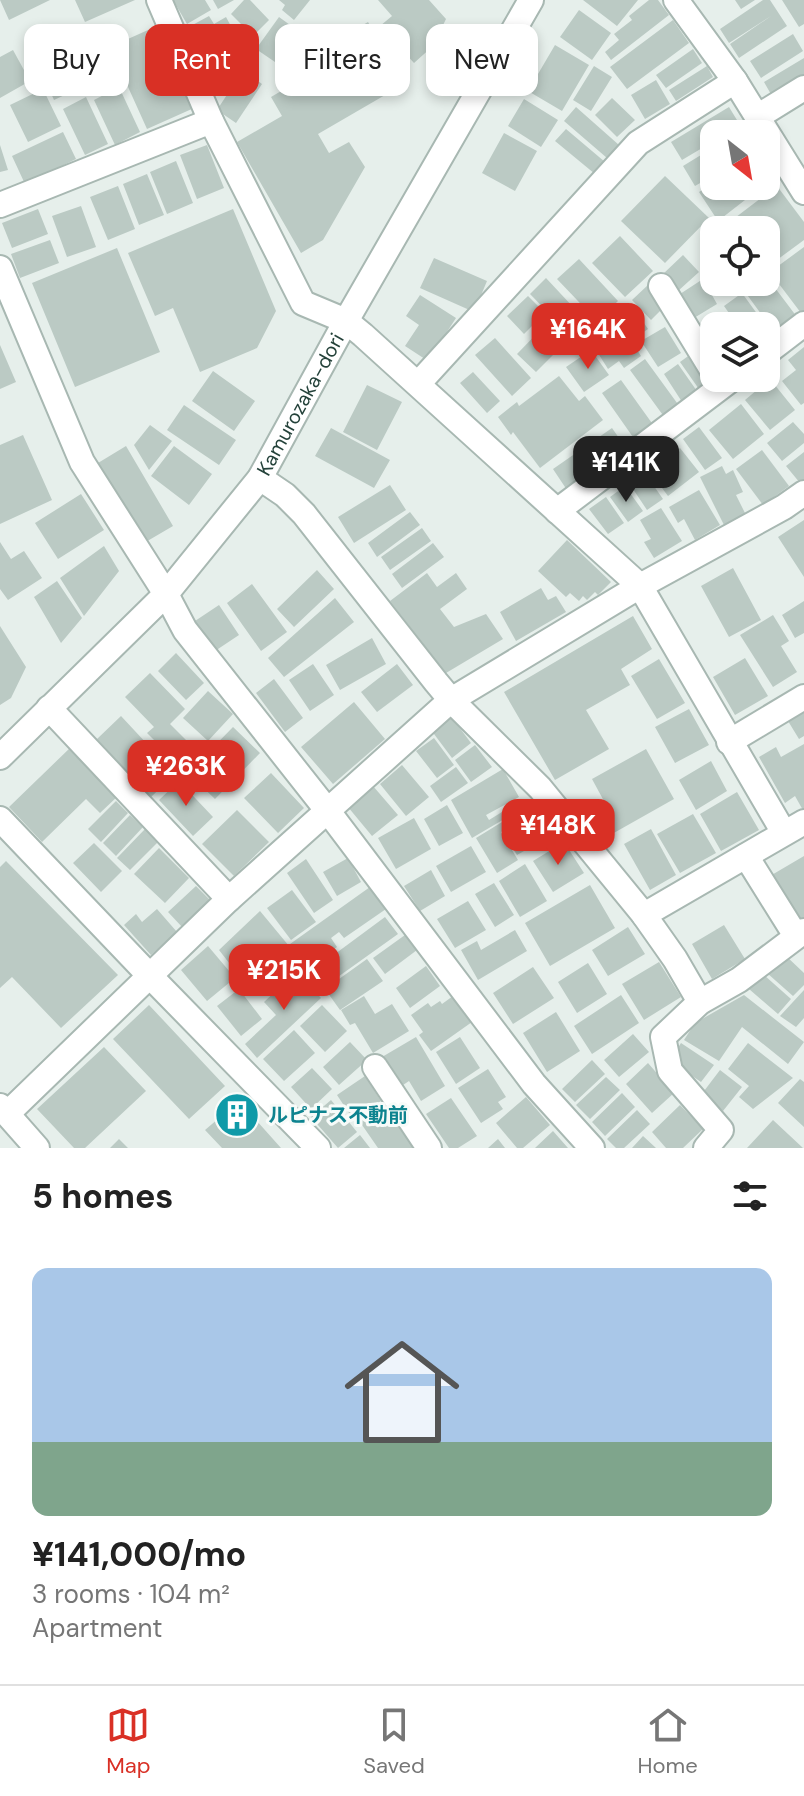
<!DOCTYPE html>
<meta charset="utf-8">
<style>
:root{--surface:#fff;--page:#f2f2f2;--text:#222;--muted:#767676;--line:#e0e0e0;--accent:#d93025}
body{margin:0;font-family:"DM Sans","Noto Sans JP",sans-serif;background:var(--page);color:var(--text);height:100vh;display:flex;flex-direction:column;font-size:30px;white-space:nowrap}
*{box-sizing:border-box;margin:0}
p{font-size:26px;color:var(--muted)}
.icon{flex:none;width:44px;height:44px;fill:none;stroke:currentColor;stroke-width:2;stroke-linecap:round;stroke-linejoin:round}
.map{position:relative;height:1148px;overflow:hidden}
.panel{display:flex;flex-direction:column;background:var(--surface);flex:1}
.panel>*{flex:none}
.top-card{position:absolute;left:24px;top:24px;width:756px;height:72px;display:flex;gap:16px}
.needle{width:52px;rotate:149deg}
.fabs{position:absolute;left:700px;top:120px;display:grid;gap:16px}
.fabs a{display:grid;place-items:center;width:80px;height:80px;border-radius:16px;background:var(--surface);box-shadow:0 4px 12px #0003;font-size:40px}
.price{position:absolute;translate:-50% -68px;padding:0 18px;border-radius:16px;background:var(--accent);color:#fff;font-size:26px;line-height:52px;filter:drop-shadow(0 2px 4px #0008)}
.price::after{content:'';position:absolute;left:50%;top:48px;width:24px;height:18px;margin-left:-12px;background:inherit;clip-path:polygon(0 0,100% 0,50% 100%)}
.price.on{background:#222;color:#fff}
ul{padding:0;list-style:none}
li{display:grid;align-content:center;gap:16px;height:424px;padding:0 32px}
li span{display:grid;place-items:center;height:248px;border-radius:16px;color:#555}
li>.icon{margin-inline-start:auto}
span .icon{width:144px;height:144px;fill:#fffc;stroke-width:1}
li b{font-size:34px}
h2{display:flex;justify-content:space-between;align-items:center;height:96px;padding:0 32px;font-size:34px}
.tag{padding:0 28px;border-radius:16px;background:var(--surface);box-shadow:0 4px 12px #0003;font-size:28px;line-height:72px}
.tag.on{background:var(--accent);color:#fff}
.tab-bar{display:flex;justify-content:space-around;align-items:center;height:112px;border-top:2px solid var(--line);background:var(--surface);font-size:22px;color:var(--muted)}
.tab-bar a{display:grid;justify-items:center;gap:4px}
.tab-bar .on{color:var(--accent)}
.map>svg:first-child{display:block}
.building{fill:#bbcac4}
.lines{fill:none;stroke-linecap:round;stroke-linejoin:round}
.minor-casing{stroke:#a8b8b2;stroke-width:28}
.minor{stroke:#fff;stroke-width:24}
.labels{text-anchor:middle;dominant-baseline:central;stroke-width:6;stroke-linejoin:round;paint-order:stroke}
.street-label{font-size:20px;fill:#24423a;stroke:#f7fbf9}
.culture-label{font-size:20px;font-weight:bold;fill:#0d838f;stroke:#f7fbf9;text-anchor:start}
</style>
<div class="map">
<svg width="804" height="1148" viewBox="0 0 804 1148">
<rect width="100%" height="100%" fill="#e6efeb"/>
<path class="building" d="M0,0H50L9,20Z
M75,0H135L85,22Z
M173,0H205L211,10L187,24Z
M213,0H234L218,9Z
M244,0H250L269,20L253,36L231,14Z
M279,0H310L294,20L282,10L285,5Z
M378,0H429L446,19L433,46L414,63L380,26L392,16Z
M583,0H638L617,26Z
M649,0H658L669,15L611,60L605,52L619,40L614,34L632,20L629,16Z
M735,0H755L741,9Z
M763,0H770L787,26L739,58L730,44L771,16L729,43L720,29Z
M782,0H804V24L799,27Z
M579,10L611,33L592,60L560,37Z
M209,16L214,24L226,17L240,43L206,62L187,28Z
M279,17L297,30L275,62L256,49Z
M673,20L689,43L627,89L610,67Z
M368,22L401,78L389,85L392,91L318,134L329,153L349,142L365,167L323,240L301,253L237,142L282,116L271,97L305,77L297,64Z
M157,26L194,108L147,129L110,47Z
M793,34L803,51L761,78L750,61Z
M99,41L114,72L54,100L40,69Z
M555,45L589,65L562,111L528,91Z
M693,49L702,63L666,88L656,75Z
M13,50L30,81L0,98V57Z
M804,58V76L772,96L764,82Z
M594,66L612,77L591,111L573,100Z
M707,66L713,77L676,101L669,90Z
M250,75L262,84L236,123L217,110L234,84L241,88Z
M656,80L670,104L645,119L631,95Z
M119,87L140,132L115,145L94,100Z
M43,89L61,126L28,142L10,105Z
M86,97L108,144L85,155L63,109Z
M612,98L635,120L617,137L595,115Z
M524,99L558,120L541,147L508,126Z
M576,107L619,145L607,158L564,121Z
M729,107L740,125L725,134H714V141L682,160L671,142Z
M566,129L605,162L595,174L555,141Z
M63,132L76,159L25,184L12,156Z
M504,133L537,151L515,191L482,173Z
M0,145L8,170L0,172Z
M207,145L224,188L197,199L180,155Z
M714,147V175L695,186L683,166Z
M176,161L193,203L167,214L150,172Z
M766,163L775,177L766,184Z
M147,174L164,215L139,225L123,184Z
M665,176L709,218L665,263L621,221Z
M714,182V186H763L718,221L699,192Z
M118,186L135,229L108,240L90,197Z
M777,186L804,222V240L766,268V230H719Z
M81,206L96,247L67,257L52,216Z
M38,209L48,234L12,248L2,223Z
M233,209L276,311L257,348L200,372L173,308L155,316L128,253Z
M714,234V282H717L714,285V287L702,271L713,263L700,244Z
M620,236L653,271L625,297L592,263Z
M50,240L59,263L20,278L11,254Z
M804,247V317L770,272Z
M117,248L160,352L75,387L32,283Z
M683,255L699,272L678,291L663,274Z
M434,258L487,281L474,312L420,288Z
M579,259L618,301L597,321L557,279Z
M766,276L797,317L775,333L745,292L757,282H766Z
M546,278L588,323L572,337L530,294Z
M703,279L717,304L694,318L680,294Z
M648,285L666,305L651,320L632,300Z
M742,293L766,326H738L724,306Z
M420,295L456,318L428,361L405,346L419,325L406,316Z
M528,296L545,313L524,334L507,316Z
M631,304L648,329L633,339L616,314Z
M724,314L731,326H714V346L702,327Z
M549,321L568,340L536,372L517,354Z
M665,327L681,353L658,367L641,341Z
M625,331L641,356L624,368L619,361L608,369L596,350Z
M495,338L531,378L512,396L475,355Z
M0,345L16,382L0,389Z
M804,347V403L801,405L782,381L796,370L788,360Z
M591,350L609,375L584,392L566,367Z
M691,354L712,384L701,392L680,362Z
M645,359L680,407L665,418L630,370Z
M678,364L699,394L684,405L664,374Z
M213,371L255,401L234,431L192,401Z
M473,372L500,401L487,413L460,383Z
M559,376L579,401L585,396L603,420L540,468L513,432L511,435L498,417L517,402L519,406Z
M770,379L795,410L770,430L745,400Z
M621,380L654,426L635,440L602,393Z
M367,385L402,402L377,450L343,432Z
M741,404L764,434L733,459L709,430Z
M184,405L236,440L219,465L167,430Z
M793,422L804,434V443L782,461L767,443Z
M150,425L172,441L149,470L134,445Z
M699,427L722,458L705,470L683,439Z
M331,428L390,460L374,488L315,456Z
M612,428L626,448L567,490L553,469Z
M23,435L52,500L0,524V445Z
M126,446L173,526L144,543L98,463Z
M174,446L212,474L189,505L151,476Z
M680,448L699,472L668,496L650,472Z
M762,450L789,486L763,505L736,469Z
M804,452V479L800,483L786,466Z
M722,466L726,474L733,470L743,492L736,495L746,515L724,525L700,477Z
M644,472L663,499L647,510L629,483Z
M390,485L406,510L354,543L338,517Z
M625,486L643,511L628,522L610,497Z
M699,490L720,525L695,540L684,519L678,523L669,507Z
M81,494L104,530L58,559L35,523Z
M606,497L624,523L608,534L589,509Z
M661,508L682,541L654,558L644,542L651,539L640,520Z
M410,512L420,525L377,557L368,543Z
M804,520V577L778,537Z
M422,528L431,541L390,570L381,557Z
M567,540L611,582L598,595L595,592L587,600L583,596L579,601L570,593L566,597L538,571Z
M0,542L11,559L24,551L42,578L8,600L0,589Z
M433,543L444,557L402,588L392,574Z
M104,546L119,571L84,616L60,578Z
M733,568L761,620L729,637L701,586Z
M317,570L334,589L294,627L277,609Z
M427,573L437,587L456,573L467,589L440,609L454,627L486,614L503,639L446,673L390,601Z
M57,581L82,618L61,643L34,597Z
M252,584L287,632L261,651L227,603Z
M541,588L548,600L556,596L566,612L516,641L500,612Z
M335,598L354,622L284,677L268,658Z
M804,601V633L795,638L782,615Z
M219,605L239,635L215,651L195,621Z
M773,615L789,641L781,646L797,672L773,687L740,635Z
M633,616L652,649L621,669L630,685L586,710L609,749L555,780L504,692Z
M0,626L26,667L11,698L0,705Z
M372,638L386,664L340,690L326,665Z
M176,653L204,683L186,700L158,671Z
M745,658L768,696L735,715L713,677Z
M659,659L685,703L657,719L631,676Z
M313,664L334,695L310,711L289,680Z
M397,664L413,685L377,712L361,692Z
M150,673L185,709L170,724L197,751L181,767L147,733L154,727L125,697Z
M274,679L303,718L285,732L256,693Z
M208,691L233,714L208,741L183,718Z
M354,702L385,739L333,784L301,747Z
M689,709L709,745L675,763L655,727Z
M804,711V736L799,739L788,721Z
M121,716L175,774L151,797L97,739Z
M445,719H453L471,743L452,758L431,730Z
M233,727L260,753L215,799L188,773Z
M434,738L454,765L437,778L416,751Z
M804,744V812L795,796L785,803L759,757L776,747L781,757Z
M475,745L492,767L471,782L455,760Z
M71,747L119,795L100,813L86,799L42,842L9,807Z
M646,749L674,799L612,834L597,808L605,803L592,779Z
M711,761L727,791L696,810L679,780Z
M402,765L429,797L406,816L380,784Z
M456,767L468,783L441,802L430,786Z
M503,769L519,797L486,815L489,820L502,812L506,818L472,838L451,800Z
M271,773L304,808L278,833L244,798Z
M179,781L213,817L193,836L159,800Z
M373,786L398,815L372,836L348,807Z
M737,792L759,830L721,851L700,814Z
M116,801L128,813L101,842L88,829Z
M447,805L463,833L439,846L424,819Z
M237,810L269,842L234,876L202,844Z
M541,813L554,834L517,855L504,834Z
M693,814L716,853L680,873L657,834Z
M130,815L143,827L116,856L103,843Z
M414,818L431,849L396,869L378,838Z
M507,819L511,826L501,832L518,860L497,873L476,838Z
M145,829L158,842L130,870L117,858Z
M651,829L676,875L650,890L624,844Z
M564,842L584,873L553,892L533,861Z
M94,843L122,871L101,892L73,863Z
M471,846L486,872L451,892L436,866Z
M159,848L189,878L165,903L134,874Z
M804,856V918L797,922L770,876Z
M348,858L361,882L337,896L323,872Z
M306,859L333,900L314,913L287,873Z
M6,861L118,975L61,1028L12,977L0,988V867Z
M525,864L547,901L520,917L499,881Z
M431,870L445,896L420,911L404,886Z
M494,883L514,915L495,927L475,894Z
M590,885L615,928L550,966L525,923Z
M196,886L212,902L183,928L168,912Z
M370,887L386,909L344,938L339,932L331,938L337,947L307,968L290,944Z
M292,890L316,922L291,940L267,908Z
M468,901L486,930L455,948L437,919Z
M157,909L177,932L151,955L124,925L136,914L142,922Z
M260,911L289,946L256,977L263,986L254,995L219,950Z
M385,917L398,934L328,984L316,968Z
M724,925L745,959L712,979L692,944Z
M628,927L645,954L608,976L592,950Z
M515,930L527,951L478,980L461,950L477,941L481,950Z
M405,935L417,950L385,974L373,958Z
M208,946L235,978L207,1001L181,970Z
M785,955L804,973V985L793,996L767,973Z
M367,959L383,981L340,1010L325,989Z
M659,962L681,997L644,1020L622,984Z
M588,963L607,994L577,1013L558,982Z
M426,966L440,986L410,1008L396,988Z
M533,967L554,998L513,1024L493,993Z
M296,972L321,998L257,1058L245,1044L276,1015L264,1002Z
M764,975L791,999L778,1014L749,989Z
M239,989L262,1019L241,1036L217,1006Z
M804,990V1018L796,1027L780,1016Z
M621,995L639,1023L592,1054L574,1026Z
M744,995L804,1042L788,1064L742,1027L719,1061L684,1040L695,1023Z
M364,996L375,1014L392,1004L409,1031L373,1053L355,1023L350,1025L341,1010Z
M453,996L472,1022L431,1051L419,1035L423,1032L411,1015L428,1003L431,1007L440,1001L442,1004Z
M149,1005L225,1086L189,1119L113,1039Z
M322,1005L347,1031L325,1052L300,1026Z
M556,1012L580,1051L547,1072L523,1033Z
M294,1030L315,1053L284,1081L263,1059Z
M633,1034L649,1052L619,1077L604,1060Z
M416,1037L445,1086L421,1101L409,1081L400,1087L382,1057Z
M460,1037L480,1068L456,1084L436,1052Z
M350,1042L367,1060L339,1085L323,1067Z
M681,1043L714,1065L701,1082L688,1073L674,1054Z
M748,1043L793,1078L753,1109L739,1097L749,1086L728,1069Z
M104,1047L146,1091L85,1148H74L37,1109Z
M592,1060L605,1074L575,1102L562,1089Z
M648,1063L674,1093L652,1113L626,1084Z
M312,1068L332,1089L311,1109L291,1087Z
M488,1069L506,1097L498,1102L503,1109L481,1123L458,1088Z
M720,1070L742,1087L723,1111L701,1095Z
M365,1076L381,1101L353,1119L337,1095Z
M606,1077L620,1090L590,1119L576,1105Z
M800,1079L804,1082V1127L778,1103Z
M622,1093L635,1107L605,1136L592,1122Z
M526,1097L550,1125L523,1148H517L496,1123Z
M451,1098L477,1136L458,1148H449L426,1114Z
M331,1100L357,1132L338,1148L311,1117Z
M239,1101L281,1148H222L205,1130Z
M386,1104L417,1148H378L360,1122Z
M680,1105L703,1129L683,1148H666L652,1132Z
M637,1110L650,1124L624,1148H616L607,1139Z
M773,1120L803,1148H747Z
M553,1131L568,1148H535Z
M360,1135L370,1148H344Z
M643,1136L656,1148H632Z
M119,1139L128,1148H110Z
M498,1139L505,1148H488Z"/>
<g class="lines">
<g class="minor-casing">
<g id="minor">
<path d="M159,0L211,121L303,303L346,321L363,335L640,586L784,833"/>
<path d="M676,0L735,81L804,192"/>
<path d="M757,117L804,88"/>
<path d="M0,205L211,121"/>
<path d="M0,268L82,462L166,594L185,630L327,810L534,1084L592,1148"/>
<path d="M661,286L714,373"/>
<path d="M766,353L804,324"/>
<path d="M418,384L638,143L735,81"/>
<path d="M260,478L285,495L304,514L436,682L451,700L540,788L644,915L675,959L700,1002"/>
<path d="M557,511L733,378"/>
<path d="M49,708L229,899"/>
<path d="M729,742L804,697"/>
<path id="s1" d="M0,757L166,594L260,478L346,321L531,0"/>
<path d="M0,819L149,975L318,1148"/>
<path d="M746,856L796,936"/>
<path d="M644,915L804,822"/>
<path d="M375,1067L429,1148"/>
<path d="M0,1106L37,1148"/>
<path d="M7,1114L229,899L451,700L640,586L784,507L804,493"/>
<path d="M706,1148L721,1130L670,1071L663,1037L700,1002L739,980L804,931"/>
</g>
</g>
<use href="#minor" class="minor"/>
</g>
<defs>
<g id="building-disc" transform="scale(2.3)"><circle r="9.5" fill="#0f9aa8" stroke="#f7fbf9"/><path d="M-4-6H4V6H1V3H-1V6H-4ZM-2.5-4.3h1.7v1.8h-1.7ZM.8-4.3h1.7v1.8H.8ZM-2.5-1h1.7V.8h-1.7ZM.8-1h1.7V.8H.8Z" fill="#fff"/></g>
</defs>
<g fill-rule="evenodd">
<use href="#building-disc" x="237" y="1115"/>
</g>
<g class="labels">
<g class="street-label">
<text stroke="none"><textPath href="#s1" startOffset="466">Kamurozaka-dori</textPath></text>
</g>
<g class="culture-label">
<text x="268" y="1115">ルピナス不動前</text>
</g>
</g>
</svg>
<div class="fabs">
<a><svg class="needle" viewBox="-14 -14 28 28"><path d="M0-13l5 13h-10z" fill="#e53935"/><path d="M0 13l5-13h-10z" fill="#767676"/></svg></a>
<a><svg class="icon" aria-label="locate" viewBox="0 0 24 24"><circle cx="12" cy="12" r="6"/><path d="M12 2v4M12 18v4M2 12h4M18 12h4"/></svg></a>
<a><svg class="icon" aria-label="layers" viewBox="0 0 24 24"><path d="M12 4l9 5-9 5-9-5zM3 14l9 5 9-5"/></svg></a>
</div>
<b class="price" style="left:588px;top:371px">¥164K</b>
<b class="price on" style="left:626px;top:504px">¥141K</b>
<b class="price" style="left:186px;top:808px">¥263K</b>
<b class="price" style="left:558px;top:867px">¥148K</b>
<b class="price" style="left:284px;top:1012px">¥215K</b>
<div class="top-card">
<a class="tag">Buy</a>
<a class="tag on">Rent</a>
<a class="tag">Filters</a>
<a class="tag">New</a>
</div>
</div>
<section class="panel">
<h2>5 homes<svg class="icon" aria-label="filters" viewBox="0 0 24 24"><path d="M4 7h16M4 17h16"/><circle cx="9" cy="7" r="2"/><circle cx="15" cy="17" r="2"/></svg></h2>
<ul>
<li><span style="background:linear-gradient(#a9c7e8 70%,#7fa58c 0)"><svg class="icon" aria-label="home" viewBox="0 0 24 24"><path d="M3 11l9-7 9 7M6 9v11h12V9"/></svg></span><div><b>¥141,000/mo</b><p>3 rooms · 104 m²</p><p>Apartment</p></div></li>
</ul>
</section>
<nav class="tab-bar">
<a class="on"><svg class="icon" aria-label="map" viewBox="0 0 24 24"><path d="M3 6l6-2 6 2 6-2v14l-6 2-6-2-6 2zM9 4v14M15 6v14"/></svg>Map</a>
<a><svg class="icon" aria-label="saved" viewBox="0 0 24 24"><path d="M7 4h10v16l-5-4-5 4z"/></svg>Saved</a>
<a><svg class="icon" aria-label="home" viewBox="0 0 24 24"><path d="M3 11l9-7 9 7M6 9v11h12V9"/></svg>Home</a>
</nav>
